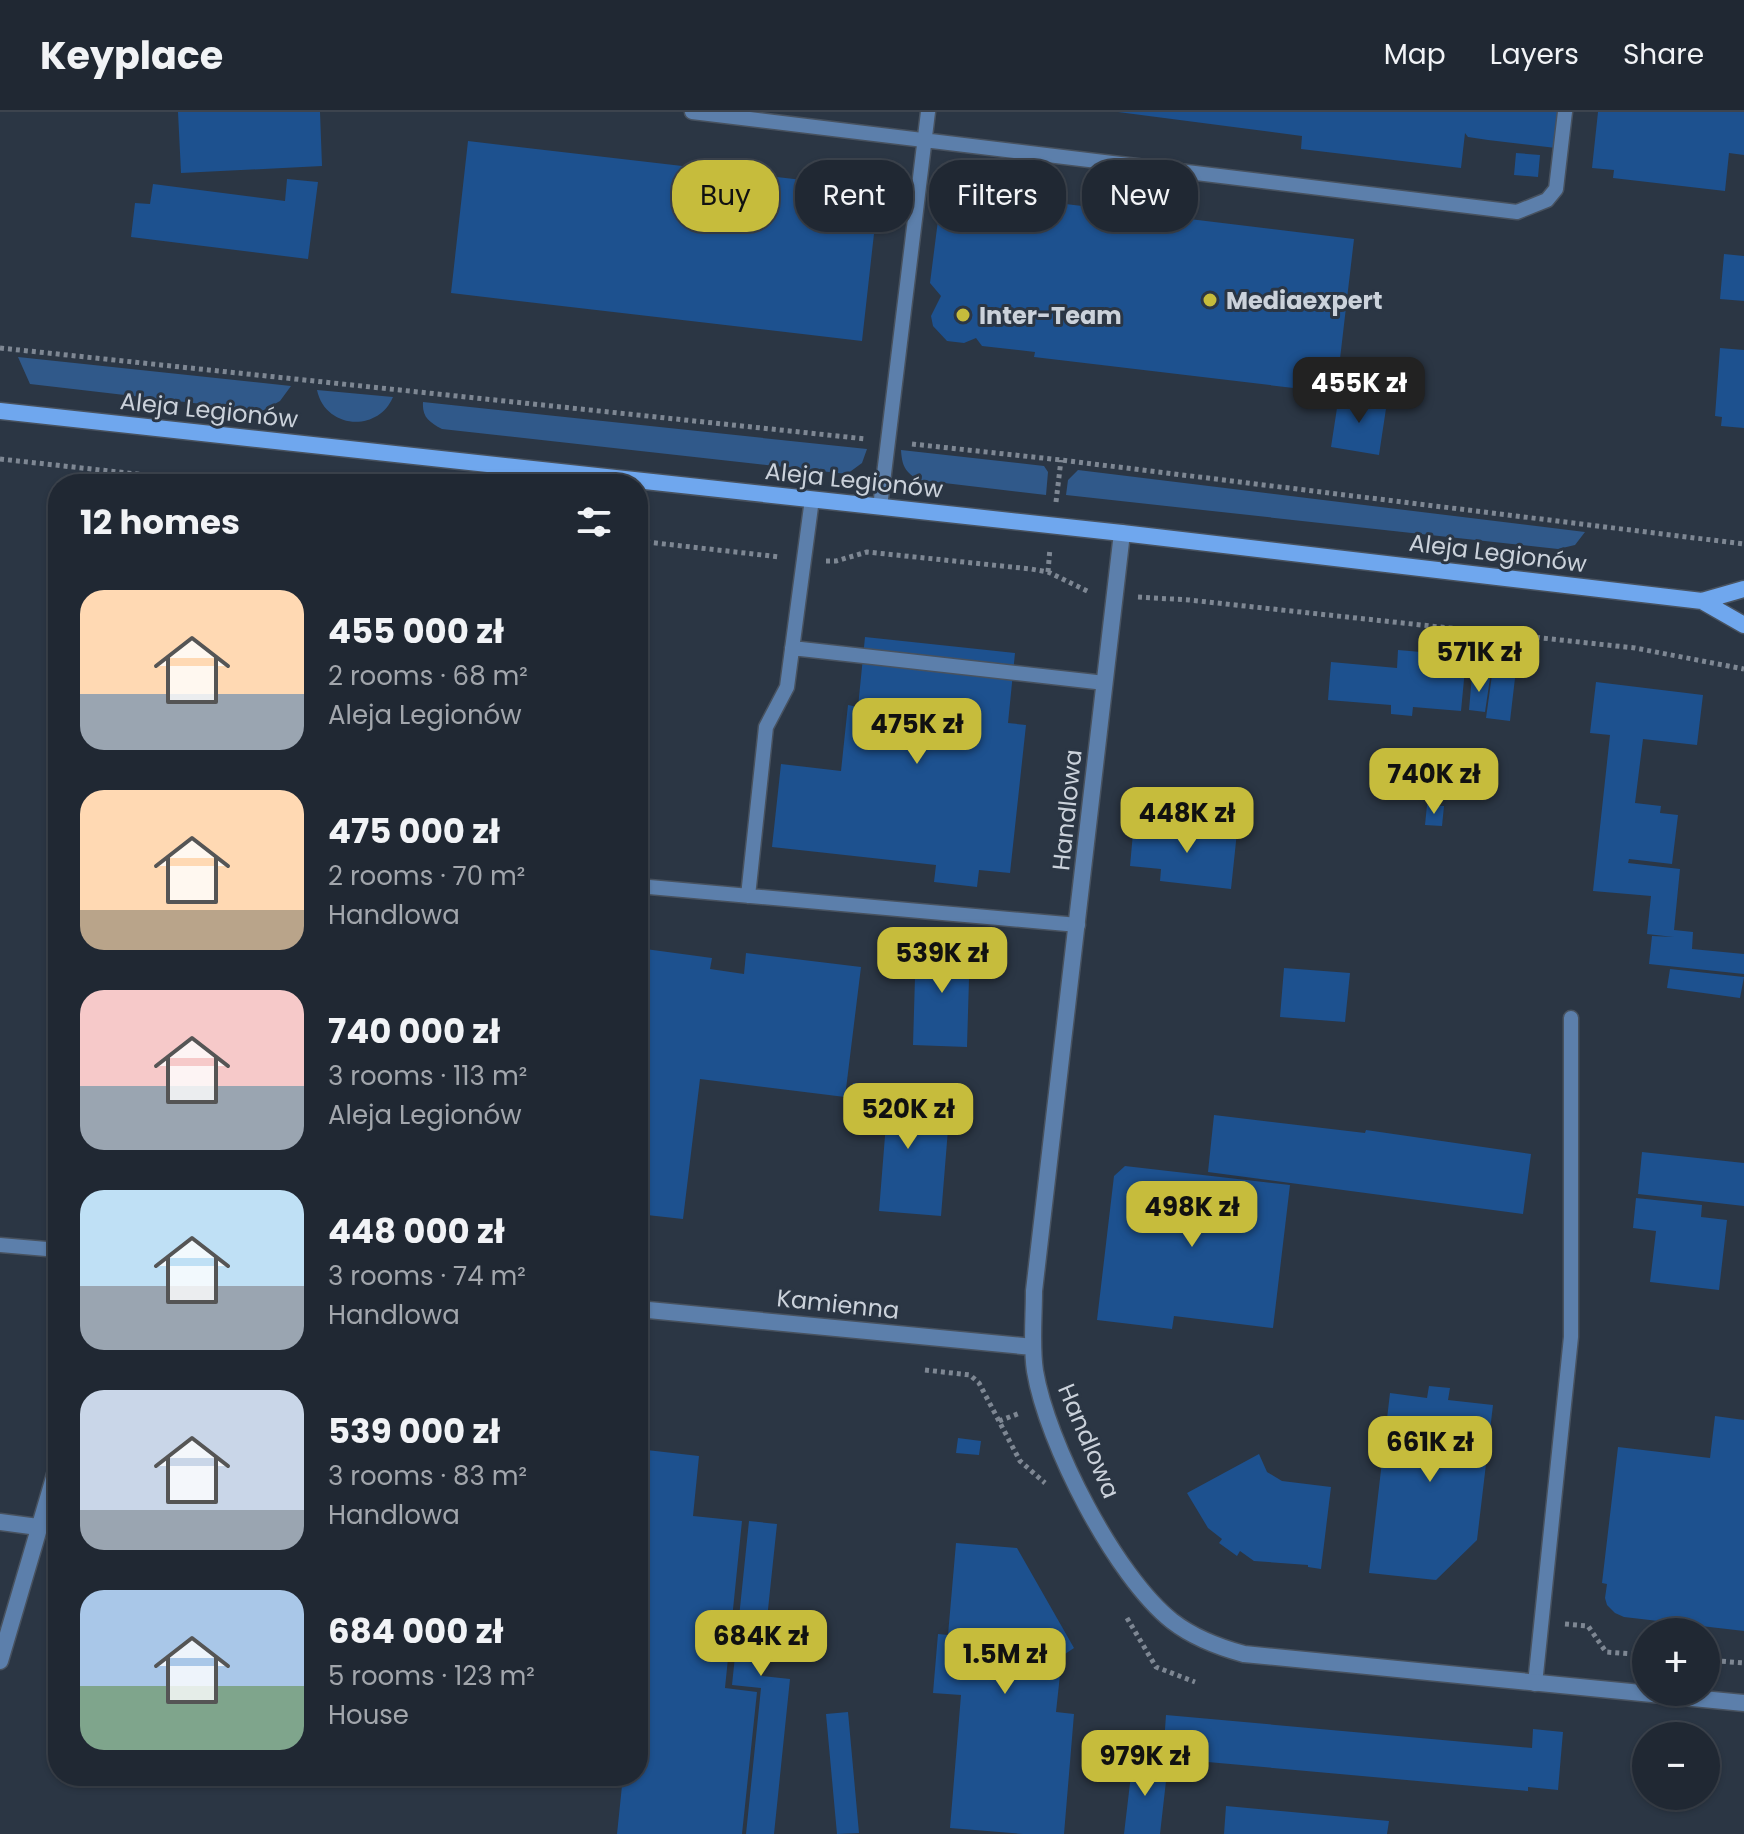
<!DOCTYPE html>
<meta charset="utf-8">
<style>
:root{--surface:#202833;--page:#28303b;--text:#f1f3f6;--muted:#a2a6ac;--line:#3d444e;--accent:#c6bc3c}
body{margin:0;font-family:Poppins,sans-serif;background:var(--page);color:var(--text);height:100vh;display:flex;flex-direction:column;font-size:30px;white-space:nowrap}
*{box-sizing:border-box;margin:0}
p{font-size:26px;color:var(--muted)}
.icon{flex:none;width:44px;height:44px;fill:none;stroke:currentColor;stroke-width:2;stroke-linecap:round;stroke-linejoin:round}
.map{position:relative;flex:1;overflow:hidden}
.drawer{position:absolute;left:48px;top:362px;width:600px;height:1312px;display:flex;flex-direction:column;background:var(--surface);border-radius:32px;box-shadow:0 2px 6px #0004,0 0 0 2px var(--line)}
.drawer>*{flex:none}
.top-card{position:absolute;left:672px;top:48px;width:760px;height:72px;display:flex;gap:16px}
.buttons{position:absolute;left:1632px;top:1506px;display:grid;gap:16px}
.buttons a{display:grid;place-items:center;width:88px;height:88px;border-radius:50%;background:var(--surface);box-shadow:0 2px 6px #0004,0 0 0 2px var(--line);font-size:40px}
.price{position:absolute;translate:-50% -68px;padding:0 18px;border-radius:16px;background:var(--accent);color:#111;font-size:26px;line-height:52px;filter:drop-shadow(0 2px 4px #0008)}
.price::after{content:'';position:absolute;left:50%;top:48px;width:24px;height:18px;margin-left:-12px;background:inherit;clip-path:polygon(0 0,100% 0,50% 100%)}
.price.current{background:#222;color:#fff}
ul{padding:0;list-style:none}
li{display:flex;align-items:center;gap:24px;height:200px;padding:0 32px}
li span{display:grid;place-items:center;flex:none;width:224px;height:160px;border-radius:24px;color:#555}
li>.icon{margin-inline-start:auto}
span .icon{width:96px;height:96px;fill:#fffc;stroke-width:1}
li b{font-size:34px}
h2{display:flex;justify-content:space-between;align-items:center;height:96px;padding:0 32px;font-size:34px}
.chip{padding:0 28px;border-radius:32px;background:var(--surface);box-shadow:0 2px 6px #0004,0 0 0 2px var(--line);font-size:28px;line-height:72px}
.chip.current{background:var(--accent);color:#111}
header{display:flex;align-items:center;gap:48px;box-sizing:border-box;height:112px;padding:0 40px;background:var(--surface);border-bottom:2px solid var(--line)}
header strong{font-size:38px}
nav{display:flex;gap:44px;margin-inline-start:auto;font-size:28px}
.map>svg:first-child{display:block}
.green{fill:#30598a}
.building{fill:#1d518f}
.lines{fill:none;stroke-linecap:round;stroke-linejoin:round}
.lane-casing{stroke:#48525f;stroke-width:17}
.street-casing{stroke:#48525f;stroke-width:19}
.secondary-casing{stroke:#48525f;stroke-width:19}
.path{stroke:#7e8793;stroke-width:5;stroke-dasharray:4 4;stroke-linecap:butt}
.lane{stroke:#5c7fab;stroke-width:14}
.street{stroke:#5c7fab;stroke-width:16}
.secondary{stroke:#6fa7ee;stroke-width:16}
.poi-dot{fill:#c6bc3c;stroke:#2b3644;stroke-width:3}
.labels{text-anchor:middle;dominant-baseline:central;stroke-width:6;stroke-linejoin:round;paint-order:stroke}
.poi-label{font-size:24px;font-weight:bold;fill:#cbd2db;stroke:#2b3644;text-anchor:start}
.street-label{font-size:24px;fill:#cbd2db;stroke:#2b3644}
</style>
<header>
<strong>Keyplace</strong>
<nav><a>Map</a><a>Layers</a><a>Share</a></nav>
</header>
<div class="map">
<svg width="1744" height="1722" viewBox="0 0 1744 1722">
<rect width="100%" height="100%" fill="#2b3644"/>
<path class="green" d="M18,245L291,274L280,289L262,299L30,272Z
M317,278L393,285C378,321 325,317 317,278Z
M423,290L867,337L862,351L847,362L442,317C429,310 422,305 423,290Z
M901,338L1044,354L1048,360L1046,383L919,368C905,360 902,354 901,338Z
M1078,358L1585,420L1575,433L1558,437L1066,383L1068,368Z"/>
<path class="building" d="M178,0H320L322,54L181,61Z
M1118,0H1562L1556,36L1488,28L1468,25L1465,21L1461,56L1301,37L1302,24Z
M1598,0H1744V43L1729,41L1725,79L1613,66L1614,58L1592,56Z
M468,29L879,77L862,229L451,181Z
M1516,41L1540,43L1538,65L1514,63Z
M287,67L318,70L308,147L131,125L135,91L150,92L153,72L285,89Z
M942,77L1354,127L1336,281L1034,245L1035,240L982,234L976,226L964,231L947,229L933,214L931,204L941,184L930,171Z
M1724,142L1744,144V189L1720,187Z
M1720,236L1744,238V316L1721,314L1722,305L1715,304Z
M1339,283L1387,290L1379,343L1331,335Z
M865,525L1015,541L1008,611L1026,613L1010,761L979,758L977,775L934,770L936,753L772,735L781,652L841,659L848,593L858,595Z
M1398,538L1421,540L1420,558L1428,559L1429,554L1465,557L1461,599L1413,595L1412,604L1391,602V593L1328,588L1331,550L1397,556Z
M1492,563L1515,566L1510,609L1486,606Z
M1472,564L1490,566L1485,600L1469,598Z
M1596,570L1703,583L1697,633L1643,627L1635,691L1661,694L1660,701L1678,703L1672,752L1629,747L1628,751L1680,757L1674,818L1693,820L1692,837L1744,842V862L1649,852L1652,824L1674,825L1647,822L1651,784L1593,779L1610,623L1590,621Z
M1427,693L1444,694L1442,714L1425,713Z
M1153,711L1237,720L1231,777L1160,769L1161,757L1130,754L1133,721L1152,723Z
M916,832L970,833L967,935L913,933Z
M638,836L712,846L710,857L744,862L746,841L861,855L845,985L700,967L683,1107L638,1102Z
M1284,856L1350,861L1345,910L1280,905Z
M1670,857L1744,865L1740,886L1667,876Z
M853,971L913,976L911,1001L949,1005L941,1104L879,1099L887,999L851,996Z
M1214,1003L1365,1021L1366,1018L1531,1042L1523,1102L1208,1060Z
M1642,1040L1744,1051V1094L1638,1082Z
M1125,1054L1290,1073L1273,1216L1174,1204L1172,1217L1097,1208L1114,1064Z
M1636,1086L1702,1093L1701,1105L1727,1108L1719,1178L1650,1170L1656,1119L1633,1116Z
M1429,1274L1450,1276L1448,1288L1493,1293L1477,1428L1436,1468L1369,1461L1390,1281L1427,1286Z
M1715,1304L1744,1308V1519L1624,1505L1615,1501L1607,1493L1605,1486L1607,1472L1602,1471L1618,1335L1710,1346Z
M958,1326L981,1329L979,1343L956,1341Z
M638,1337L699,1344L693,1404L742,1409L725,1576L757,1580L742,1722H617L623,1664H638Z
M1259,1342L1267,1360L1282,1369L1331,1375L1321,1457L1308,1455V1453L1254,1449L1240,1439L1237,1444L1219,1431L1222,1427L1208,1416L1187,1381Z
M749,1409L777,1412L761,1564L790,1567L774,1722H746L761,1576L732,1573Z
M956,1431L1017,1436L1074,1536L1062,1544L1056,1600L1074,1602L1064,1722H1023L950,1716L961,1583L933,1581L938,1522L948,1523Z
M848,1600L859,1721L837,1722L826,1602Z
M1166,1603L1532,1636L1533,1617L1563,1620L1558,1678L1528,1675V1679L1163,1646Z
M1133,1646L1164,1650L1161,1669H1166L1160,1722H1124Z
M1226,1694L1389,1709L1387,1722H1224Z"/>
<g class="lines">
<g class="lane-casing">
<path id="lane" d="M692,0L1517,100L1547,88L1556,77L1565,0
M880,395L928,0
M792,536L1105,571
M638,774L1078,813
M748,784L766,615L787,575L812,387
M0,1133L58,1138
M1535,1572L1571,1225V906"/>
</g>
<g class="street-casing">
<path id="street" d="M1122,421L1034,1179C1034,1206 1031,1233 1035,1259C1047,1331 1115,1464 1172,1509C1194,1526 1218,1535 1244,1542L1744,1591
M638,1197L1033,1235
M0,1410L38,1415
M0,1549L58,1352"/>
</g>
<g class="secondary-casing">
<path id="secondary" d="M0,299L1122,421L1702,489L1744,513
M1702,489L1744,477"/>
</g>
<path class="path" d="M0,236L866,327
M912,332L1061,348L1744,432
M0,347L228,372
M1056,390L1061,348
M638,429L780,445
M826,449H836L867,440L1031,457L1048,460L1089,480
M1048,460L1050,436
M1138,485L1189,488L1635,536L1744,557
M925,1258L970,1263L979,1271L1020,1349L1045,1371
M999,1309L1020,1301
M1127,1506L1156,1555L1195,1570
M1565,1512L1588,1514L1606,1540L1646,1543
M1706,1548L1744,1551"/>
<use href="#lane" class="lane"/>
<use href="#street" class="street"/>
<use href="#secondary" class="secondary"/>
</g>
<g class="poi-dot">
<circle cx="1210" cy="188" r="8"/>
<circle cx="963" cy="203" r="8"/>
</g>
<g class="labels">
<g class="poi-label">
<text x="1226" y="188">Mediaexpert</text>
<text x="979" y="203">Inter-Team</text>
</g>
<g class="street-label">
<text transform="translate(209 298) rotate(6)">Aleja Legionów</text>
<text transform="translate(854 368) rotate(6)">Aleja Legionów</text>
<text transform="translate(1498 441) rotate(7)">Aleja Legionów</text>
<text transform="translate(1067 698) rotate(-84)">Handlowa</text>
<text transform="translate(838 1192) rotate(6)">Kamienna</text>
<text transform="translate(1089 1329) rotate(67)">Handlowa</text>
</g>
</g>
</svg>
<div class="buttons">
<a>+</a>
<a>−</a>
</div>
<b class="price current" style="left:1359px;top:313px">455K zł</b>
<b class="price" style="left:1479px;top:582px">571K zł</b>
<b class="price" style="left:917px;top:654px">475K zł</b>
<b class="price" style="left:1434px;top:704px">740K zł</b>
<b class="price" style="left:1187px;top:743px">448K zł</b>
<b class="price" style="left:942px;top:883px">539K zł</b>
<b class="price" style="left:908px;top:1039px">520K zł</b>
<b class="price" style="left:1192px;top:1137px">498K zł</b>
<b class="price" style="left:1430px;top:1372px">661K zł</b>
<b class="price" style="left:761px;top:1566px">684K zł</b>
<b class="price" style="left:1005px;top:1584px">1.5M zł</b>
<b class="price" style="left:1145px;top:1686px">979K zł</b>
<div class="top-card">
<a class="chip current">Buy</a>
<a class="chip">Rent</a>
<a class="chip">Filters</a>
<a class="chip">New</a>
</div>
<section class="drawer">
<h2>12 homes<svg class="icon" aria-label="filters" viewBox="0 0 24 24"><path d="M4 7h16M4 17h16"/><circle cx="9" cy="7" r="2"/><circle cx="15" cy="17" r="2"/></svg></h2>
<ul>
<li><span style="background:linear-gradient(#ffd9b3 65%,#9aa5b1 0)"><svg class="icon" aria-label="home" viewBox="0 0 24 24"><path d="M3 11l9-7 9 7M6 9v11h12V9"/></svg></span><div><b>455 000 zł</b><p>2 rooms · 68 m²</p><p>Aleja Legionów</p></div></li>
<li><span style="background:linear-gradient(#ffd9b3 75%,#b9a48a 0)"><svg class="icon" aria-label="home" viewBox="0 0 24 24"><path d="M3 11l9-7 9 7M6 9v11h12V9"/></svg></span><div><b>475 000 zł</b><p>2 rooms · 70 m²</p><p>Handlowa</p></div></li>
<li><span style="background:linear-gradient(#f6c9c9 60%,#9aa5b1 0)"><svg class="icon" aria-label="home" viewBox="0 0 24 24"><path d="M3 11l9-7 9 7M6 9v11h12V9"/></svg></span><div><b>740 000 zł</b><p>3 rooms · 113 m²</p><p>Aleja Legionów</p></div></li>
<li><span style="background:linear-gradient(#bfe0f5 60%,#9aa5b1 0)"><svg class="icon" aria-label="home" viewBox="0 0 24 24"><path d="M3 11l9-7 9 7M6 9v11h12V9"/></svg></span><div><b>448 000 zł</b><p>3 rooms · 74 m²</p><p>Handlowa</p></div></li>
<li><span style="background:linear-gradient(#c9d6e8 75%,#9aa5b1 0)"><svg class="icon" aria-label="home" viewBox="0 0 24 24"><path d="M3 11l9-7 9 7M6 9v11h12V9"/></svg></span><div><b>539 000 zł</b><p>3 rooms · 83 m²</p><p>Handlowa</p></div></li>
<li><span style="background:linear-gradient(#a9c7e8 60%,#7fa58c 0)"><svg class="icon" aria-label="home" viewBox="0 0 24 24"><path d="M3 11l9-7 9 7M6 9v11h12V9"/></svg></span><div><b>684 000 zł</b><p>5 rooms · 123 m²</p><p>House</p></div></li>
</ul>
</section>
</div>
